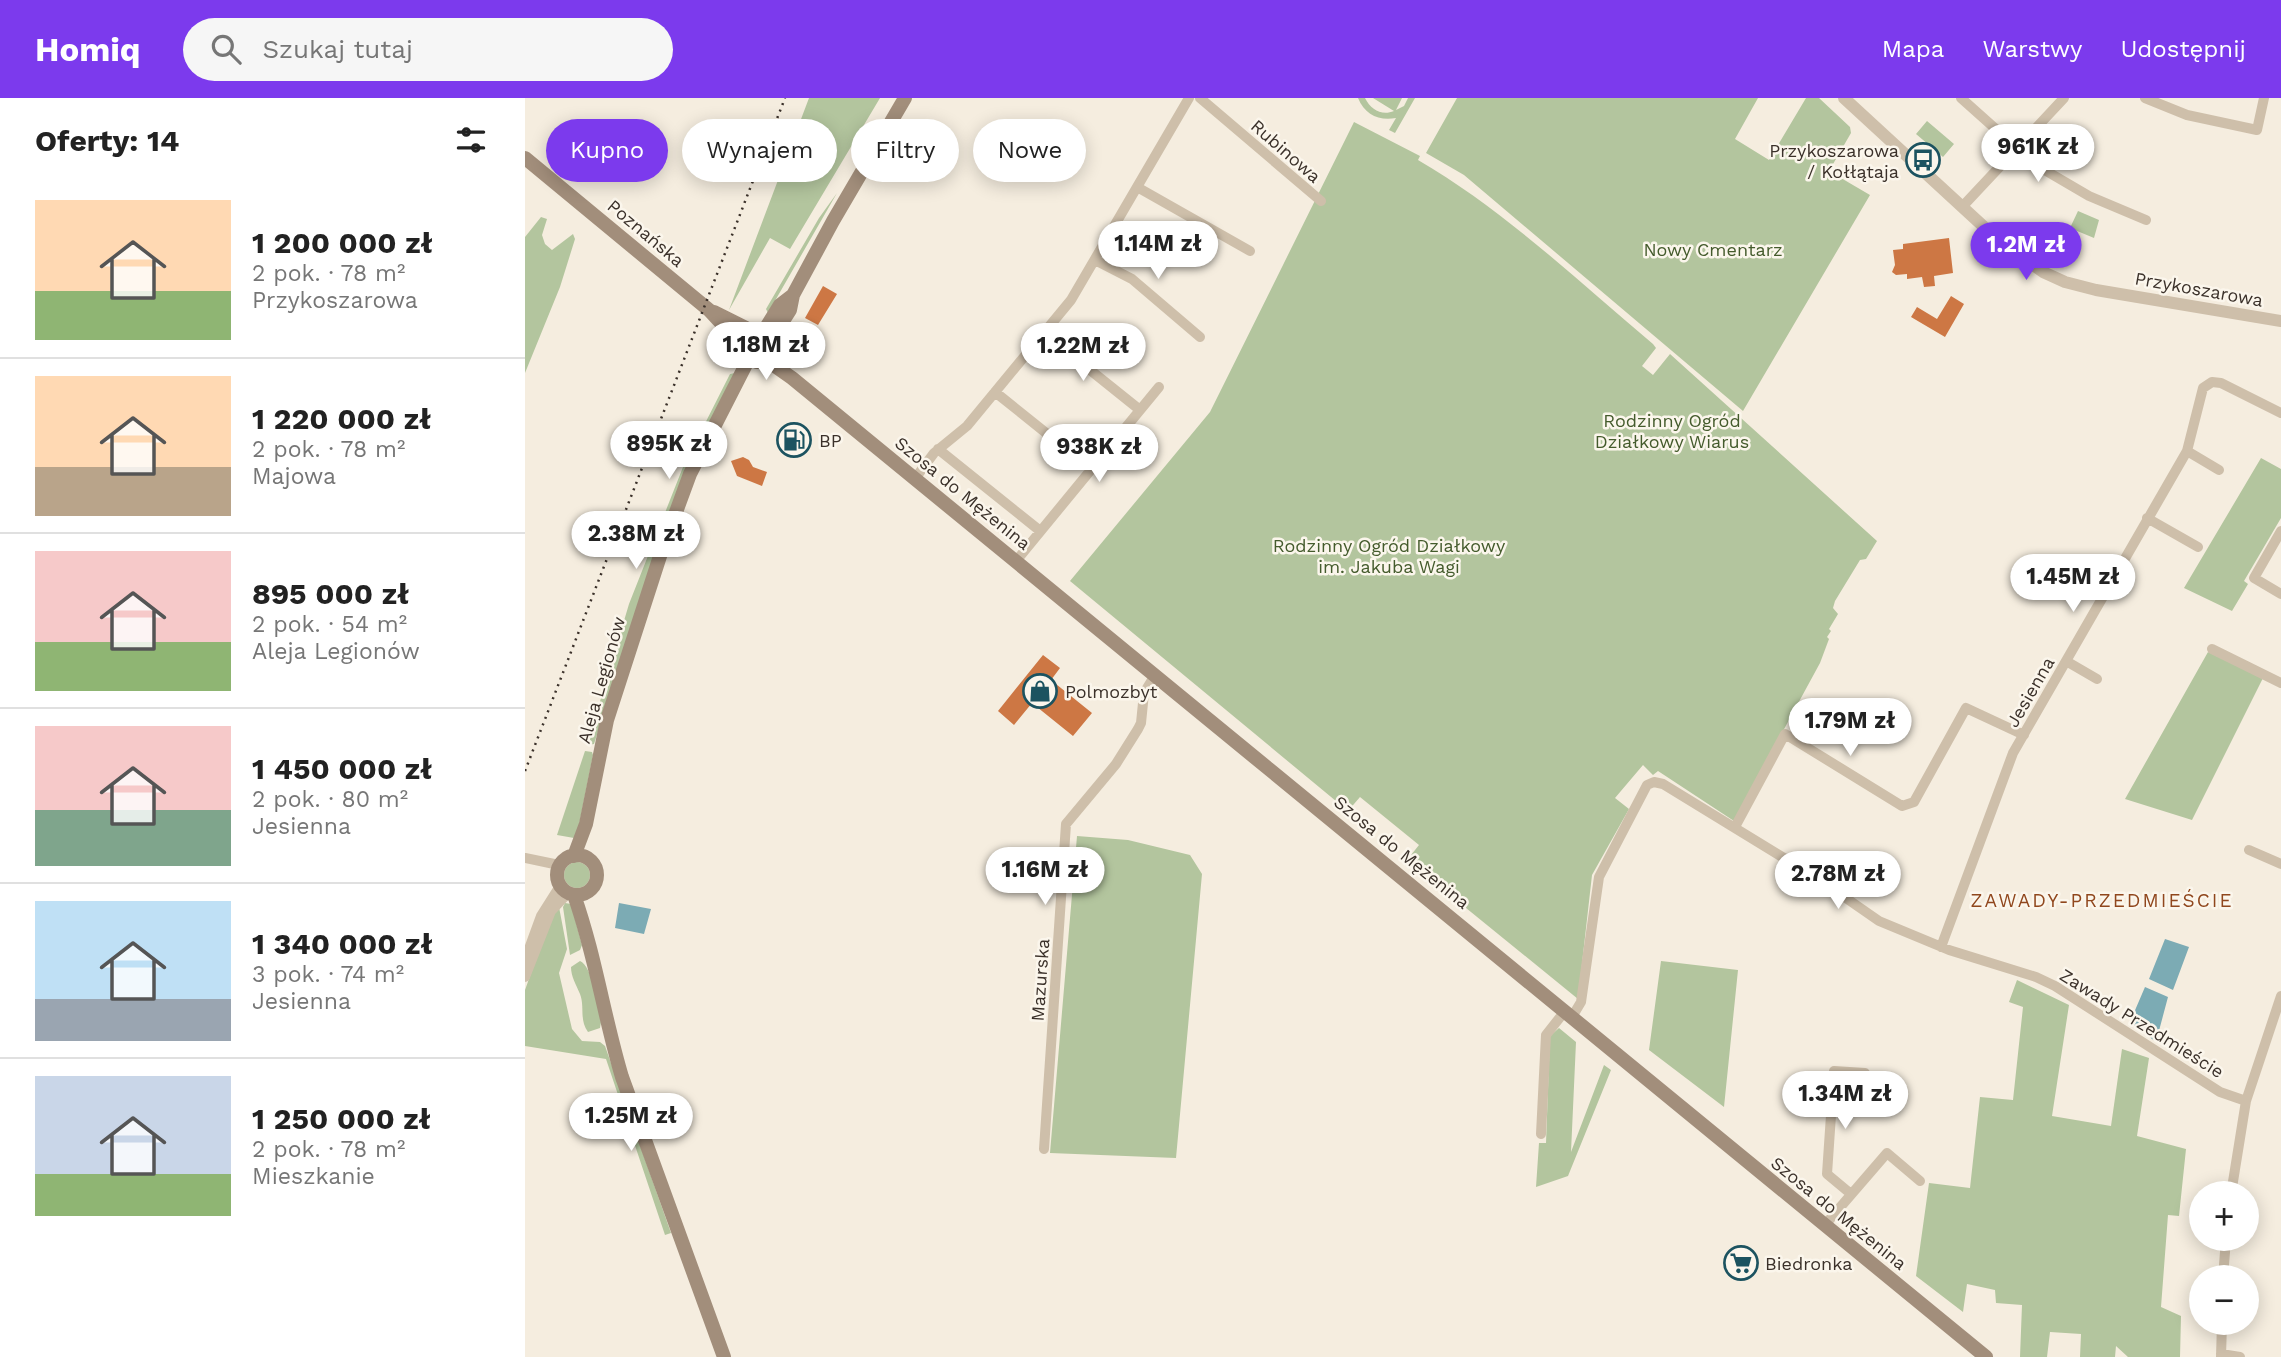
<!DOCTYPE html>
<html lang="pl">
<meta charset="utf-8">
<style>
:root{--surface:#fff;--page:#f6f6f6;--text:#222;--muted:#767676;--line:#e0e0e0;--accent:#7c3aed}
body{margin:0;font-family:"Work Sans",sans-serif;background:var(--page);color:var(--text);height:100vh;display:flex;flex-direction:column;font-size:26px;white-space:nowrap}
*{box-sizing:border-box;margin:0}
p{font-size:23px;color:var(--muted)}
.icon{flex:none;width:38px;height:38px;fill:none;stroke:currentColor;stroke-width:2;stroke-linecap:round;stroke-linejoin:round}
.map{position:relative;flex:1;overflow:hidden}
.sheet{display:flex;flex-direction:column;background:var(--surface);width:525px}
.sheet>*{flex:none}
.banner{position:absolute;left:21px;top:21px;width:665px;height:63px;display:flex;gap:14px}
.buttons{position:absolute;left:1664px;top:1083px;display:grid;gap:14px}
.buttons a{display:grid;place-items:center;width:70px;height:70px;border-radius:50%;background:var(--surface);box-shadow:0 4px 18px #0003;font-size:35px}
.price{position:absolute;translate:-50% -60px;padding:0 16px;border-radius:24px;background:#fff;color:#222;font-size:23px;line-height:46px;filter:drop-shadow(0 2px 4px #0008)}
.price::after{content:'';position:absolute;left:50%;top:42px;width:21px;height:16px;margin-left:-10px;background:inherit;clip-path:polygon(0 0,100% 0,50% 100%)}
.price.active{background:var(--accent);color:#fff}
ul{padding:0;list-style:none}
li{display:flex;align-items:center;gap:21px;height:175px;padding:0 35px}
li+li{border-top:2px solid var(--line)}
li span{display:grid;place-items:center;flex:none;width:196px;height:140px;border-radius:0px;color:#555}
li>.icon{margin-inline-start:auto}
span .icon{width:84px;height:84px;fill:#fffc;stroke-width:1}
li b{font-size:30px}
h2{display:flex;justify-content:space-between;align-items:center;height:84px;padding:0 35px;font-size:30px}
.pill{padding:0 24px;border-radius:32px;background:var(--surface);box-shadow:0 4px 18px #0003;font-size:24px;line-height:63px}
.pill.active{background:var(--accent);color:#fff}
header{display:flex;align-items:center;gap:42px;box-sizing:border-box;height:98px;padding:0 35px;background:var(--accent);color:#fff}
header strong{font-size:33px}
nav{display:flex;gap:38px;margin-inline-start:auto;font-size:24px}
.search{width:490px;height:63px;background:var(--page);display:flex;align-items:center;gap:18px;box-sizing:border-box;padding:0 24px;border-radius:38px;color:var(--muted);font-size:26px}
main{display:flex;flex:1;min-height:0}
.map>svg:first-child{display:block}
.green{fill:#b3c59e}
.water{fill:#7cabb4}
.building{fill:#cd7744}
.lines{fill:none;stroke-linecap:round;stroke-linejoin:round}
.minor{stroke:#cebfaa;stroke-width:10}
.tertiary{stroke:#cebfaa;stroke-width:12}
.secondary{stroke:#a28e7b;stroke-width:14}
.rail{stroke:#3b312a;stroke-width:2.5;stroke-dasharray:2 5;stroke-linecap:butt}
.labels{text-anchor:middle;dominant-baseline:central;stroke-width:5;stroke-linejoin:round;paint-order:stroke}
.poi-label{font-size:18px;fill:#3b312a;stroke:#fbf6ec;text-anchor:start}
.street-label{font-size:18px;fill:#3b312a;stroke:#fbf6ec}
.park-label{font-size:18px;fill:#445b2c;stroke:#fbf6ec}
.neighbourhood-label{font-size:19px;letter-spacing:2px;fill:#90471d;stroke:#fbf6ec}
</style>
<header>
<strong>Homiq</strong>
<div class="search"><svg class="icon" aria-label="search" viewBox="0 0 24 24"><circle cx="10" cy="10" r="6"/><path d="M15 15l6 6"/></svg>Szukaj tutaj</div>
<nav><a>Mapa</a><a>Warstwy</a><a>Udostępnij</a></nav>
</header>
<main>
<section class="sheet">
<h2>Oferty: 14<svg class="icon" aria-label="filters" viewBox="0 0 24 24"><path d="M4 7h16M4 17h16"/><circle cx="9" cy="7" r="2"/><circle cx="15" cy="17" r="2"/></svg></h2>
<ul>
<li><span style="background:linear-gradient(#ffd9b3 65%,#8fb573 0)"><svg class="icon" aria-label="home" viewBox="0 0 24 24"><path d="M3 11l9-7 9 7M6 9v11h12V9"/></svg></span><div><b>1 200 000 zł</b><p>2 pok. · 78 m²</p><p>Przykoszarowa</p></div></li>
<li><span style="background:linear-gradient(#ffd9b3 65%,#b9a48a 0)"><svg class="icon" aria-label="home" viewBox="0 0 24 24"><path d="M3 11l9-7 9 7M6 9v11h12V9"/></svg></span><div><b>1 220 000 zł</b><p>2 pok. · 78 m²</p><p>Majowa</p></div></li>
<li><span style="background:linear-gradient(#f6c9c9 65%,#8fb573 0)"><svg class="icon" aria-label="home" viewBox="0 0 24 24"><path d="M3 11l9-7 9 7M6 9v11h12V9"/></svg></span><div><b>895 000 zł</b><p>2 pok. · 54 m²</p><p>Aleja Legionów</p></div></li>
<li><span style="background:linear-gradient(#f6c9c9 60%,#7fa58c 0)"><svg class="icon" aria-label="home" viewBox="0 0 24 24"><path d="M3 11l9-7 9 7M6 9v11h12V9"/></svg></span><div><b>1 450 000 zł</b><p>2 pok. · 80 m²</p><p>Jesienna</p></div></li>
<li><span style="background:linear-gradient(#bfe0f5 70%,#9aa5b1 0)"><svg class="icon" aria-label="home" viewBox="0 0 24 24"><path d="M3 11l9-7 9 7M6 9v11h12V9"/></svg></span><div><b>1 340 000 zł</b><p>3 pok. · 74 m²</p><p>Jesienna</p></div></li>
<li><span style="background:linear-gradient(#c9d6e8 70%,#8fb573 0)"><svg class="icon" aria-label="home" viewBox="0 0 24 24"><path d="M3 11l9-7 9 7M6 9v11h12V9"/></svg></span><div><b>1 250 000 zł</b><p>2 pok. · 78 m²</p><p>Mieszkanie</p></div></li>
</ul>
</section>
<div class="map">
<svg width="1756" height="1259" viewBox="0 0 1756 1259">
<rect width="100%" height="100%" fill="#f5eddf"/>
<path class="green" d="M284,0H355L265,151L245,140L204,212Z
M833,0H840C846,12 857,18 869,13L848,0H877L871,12L879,8L883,0H890L870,35L864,32L871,20C854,23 840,17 833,0Z
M932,0H1233L1210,41L1244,62L1281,0H1294L1325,29L1326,35L1304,73L1345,97L1218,313L939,77L901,55Z
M1402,23L1429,46L1418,59L1391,36Z
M829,24L895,58L893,62C979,112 1053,183 1128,246L1131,250L1117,268L1128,277L1145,256L1352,443L1341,461L1335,462L1310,503L1308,510L1313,516L1304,531L1306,533L1302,539L1304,541L1295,565L1209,723L1133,673L1128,677L1118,667L1090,700L1104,711L1067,777L1053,901L882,762L894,747L835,699L823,713L545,483L685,314Z
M312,95L243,215L241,211L294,120Z
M1553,113L1574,122L1569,140L1545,130Z
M16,119L22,121L17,137L20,146L27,152L48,136L50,141L35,189L0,275V139Z
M210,275L94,568L69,646L62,647L104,506L158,369L205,276Z
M1736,360L1756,371V420L1719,483L1723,486L1707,513L1659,490Z
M1683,554L1738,580L1667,722L1600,701Z
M60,653L67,654L68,657L52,737L49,740L32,737Z
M552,738L603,742L665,757L677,776L651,1060L525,1055Z
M39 777a13 13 0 1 1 26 0a13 13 0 1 1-26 0Z
M40,805L46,806L57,847L55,852L45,857L38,809Z
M34,809L42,851L34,875L47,931L57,943L75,944L80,948L146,1135L140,1137L81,961L0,948V892L25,822Z
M55,863C68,869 73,909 76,924L75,930L63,934C54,922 60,909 55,896C51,886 46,879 46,869Z
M1136,863L1213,872L1199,1009L1124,952Z
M1492,882L1544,907L1527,1018L1586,1028L1597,951L1624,960L1612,1038L1661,1051L1654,1118L1643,1117L1636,1209L1656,1218L1655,1259H1603L1591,1248L1590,1259H1555L1556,1236L1525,1234L1522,1259H1495L1497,1207L1471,1205L1470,1192L1442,1186L1438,1214L1391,1178L1404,1085L1445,1090L1455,999L1488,1002L1498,909L1484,904Z
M1034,930L1051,944L1046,1054L1079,967L1086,972L1043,1078L1011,1089L1014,1045H1021L1025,938Z"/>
<path class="water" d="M94,805L126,811L119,836L90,830Z
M1640,841L1664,849L1648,892L1624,881Z
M1620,889L1643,899L1631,944L1605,924Z"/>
<path class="building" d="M1424,140L1428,175L1409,178L1410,188L1399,189L1397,179L1382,181V176L1371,177L1367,174L1370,167L1368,152L1378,151V146Z
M298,188L312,196L293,227L280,220Z
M1426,198L1439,206L1420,239L1386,219L1392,209L1412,221Z
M218,359L224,362L228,369L242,374L237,388L212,378L206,363Z
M518,557L535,570L526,582L567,615L548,638L507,605L489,627L473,613Z"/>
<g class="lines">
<path class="minor" d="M675,0L796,103
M1436,0L1511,67L1564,98L1621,122
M1620,0L1662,17L1732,32L1739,0
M612,89L725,153
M1437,109L1539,0
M570,162L607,181L675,239
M519,235L615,312
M470,294L566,371
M413,351L514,432
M1662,353L1694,372
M389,382L409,355L442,328L546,202L664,0
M1622,420L1673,449
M1756,433L1729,480L1756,496
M491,463L634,289
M1687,551L1756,585
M1541,563L1572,581
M1210,729L1260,636L1377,708L1389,704L1441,610L1499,637
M1724,752L1756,766
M0,760L34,767
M1416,849L1488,655L1662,353L1678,290L1687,284L1696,285L1756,315
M0,862L16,818L35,788
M0,879L26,813L43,795
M1047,919L1056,904L1074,779L1122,687L1129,684L1138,686L1295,782L1354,823L1424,852L1511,879L1530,888L1695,994L1721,1003
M1016,1036L1021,937L1040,913
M519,1051L541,726L591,666L613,631L616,625L619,595L630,577
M1326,1096L1302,1076L1309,973L1340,975
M1706,1096L1721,1003L1756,898
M1299,1128L1362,1055L1395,1083
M1698,1180L1701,1141
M1696,1256L1715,1259
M1696,1259L1697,1225"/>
<path class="tertiary" d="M1319,0L1471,140L1518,174L1540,184L1571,192L1756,223"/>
<path class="secondary" d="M0,60L184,212L210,240L267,280L1461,1259
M189,214L221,230L239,246
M232,264L265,212L268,197L308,123L380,0
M32 777a20 20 0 1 1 40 0a20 20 0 1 1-40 0Z
M49,758L61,726L82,622L136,455L165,376L234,241L255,207L268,197
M49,797C70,856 79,919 97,979L199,1259"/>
<path class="rail" d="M0,673L260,0"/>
</g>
<defs>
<g id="bus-ring" transform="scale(1.75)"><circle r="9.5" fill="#fbf6ec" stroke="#1c5360" stroke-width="1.5"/><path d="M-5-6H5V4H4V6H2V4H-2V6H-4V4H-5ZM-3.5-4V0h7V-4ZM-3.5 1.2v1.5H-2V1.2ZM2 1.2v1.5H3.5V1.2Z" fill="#1c5360"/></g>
<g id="fuel-ring" transform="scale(1.75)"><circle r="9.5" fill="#fbf6ec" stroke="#1c5360" stroke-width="1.5"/><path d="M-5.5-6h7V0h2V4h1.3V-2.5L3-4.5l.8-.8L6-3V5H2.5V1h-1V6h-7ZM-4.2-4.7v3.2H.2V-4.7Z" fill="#1c5360"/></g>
<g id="shop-ring" transform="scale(1.75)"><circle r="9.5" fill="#fbf6ec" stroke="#1c5360" stroke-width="1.5"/><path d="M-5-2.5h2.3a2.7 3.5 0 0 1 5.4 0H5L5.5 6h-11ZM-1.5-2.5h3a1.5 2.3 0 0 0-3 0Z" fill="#1c5360"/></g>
<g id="supermarket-ring" transform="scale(1.75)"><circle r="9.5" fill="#fbf6ec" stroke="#1c5360" stroke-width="1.5"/><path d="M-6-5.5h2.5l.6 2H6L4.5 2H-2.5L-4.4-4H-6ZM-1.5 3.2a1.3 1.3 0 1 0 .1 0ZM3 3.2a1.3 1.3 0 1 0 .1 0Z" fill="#1c5360"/></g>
</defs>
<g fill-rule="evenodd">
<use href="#bus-ring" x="1398" y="62"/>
<use href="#fuel-ring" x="269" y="342"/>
<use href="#shop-ring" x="515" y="593"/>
<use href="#supermarket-ring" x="1216" y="1165"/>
</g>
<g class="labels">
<g class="poi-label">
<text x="1374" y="52" text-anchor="end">Przykoszarowa<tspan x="1374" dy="21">/ Kołłątaja</tspan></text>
<text x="294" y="342">BP</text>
<text x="540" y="593">Polmozbyt</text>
<text x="1240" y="1165">Biedronka</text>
</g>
<g class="street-label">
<text transform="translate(761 53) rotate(41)">Rubinowa</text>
<text transform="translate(121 135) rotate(40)">Poznańska</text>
<text transform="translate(1674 191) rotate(10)">Przykoszarowa</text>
<text transform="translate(438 395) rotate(39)">Szosa do Mężenina</text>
<text transform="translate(76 582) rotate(-74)">Aleja Legionów</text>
<text transform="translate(1505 594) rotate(-60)">Jesienna</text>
<text transform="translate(877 754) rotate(39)">Szosa do Mężenina</text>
<text transform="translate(515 882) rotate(-86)">Mazurska</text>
<text transform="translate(1617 925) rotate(32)">Zawady Przedmieście</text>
<text transform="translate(1314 1115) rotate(39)">Szosa do Mężenina</text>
</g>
<g class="park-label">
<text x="1188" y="151">Nowy Cmentarz</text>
<text x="1147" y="322">Rodzinny Ogród<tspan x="1147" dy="21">Działkowy Wiarus</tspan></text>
<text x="864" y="447">Rodzinny Ogród Działkowy<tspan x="864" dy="21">im. Jakuba Wagi</tspan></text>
</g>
<g class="neighbourhood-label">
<text x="1577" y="802">ZAWADY-PRZEDMIEŚCIE</text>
</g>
</g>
</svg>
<div class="buttons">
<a>+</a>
<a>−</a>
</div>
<b class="price" style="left:1513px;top:86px">961K zł</b>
<b class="price" style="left:633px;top:183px">1.14M zł</b>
<b class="price active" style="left:1501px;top:184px">1.2M zł</b>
<b class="price" style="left:241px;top:284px">1.18M zł</b>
<b class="price" style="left:558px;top:285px">1.22M zł</b>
<b class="price" style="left:144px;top:383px">895K zł</b>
<b class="price" style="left:574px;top:386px">938K zł</b>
<b class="price" style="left:111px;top:473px">2.38M zł</b>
<b class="price" style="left:1548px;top:516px">1.45M zł</b>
<b class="price" style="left:1325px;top:660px">1.79M zł</b>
<b class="price" style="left:520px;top:809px">1.16M zł</b>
<b class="price" style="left:1313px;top:813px">2.78M zł</b>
<b class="price" style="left:1320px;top:1033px">1.34M zł</b>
<b class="price" style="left:106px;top:1055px">1.25M zł</b>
<div class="banner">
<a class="pill active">Kupno</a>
<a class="pill">Wynajem</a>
<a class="pill">Filtry</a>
<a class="pill">Nowe</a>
</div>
</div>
</main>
